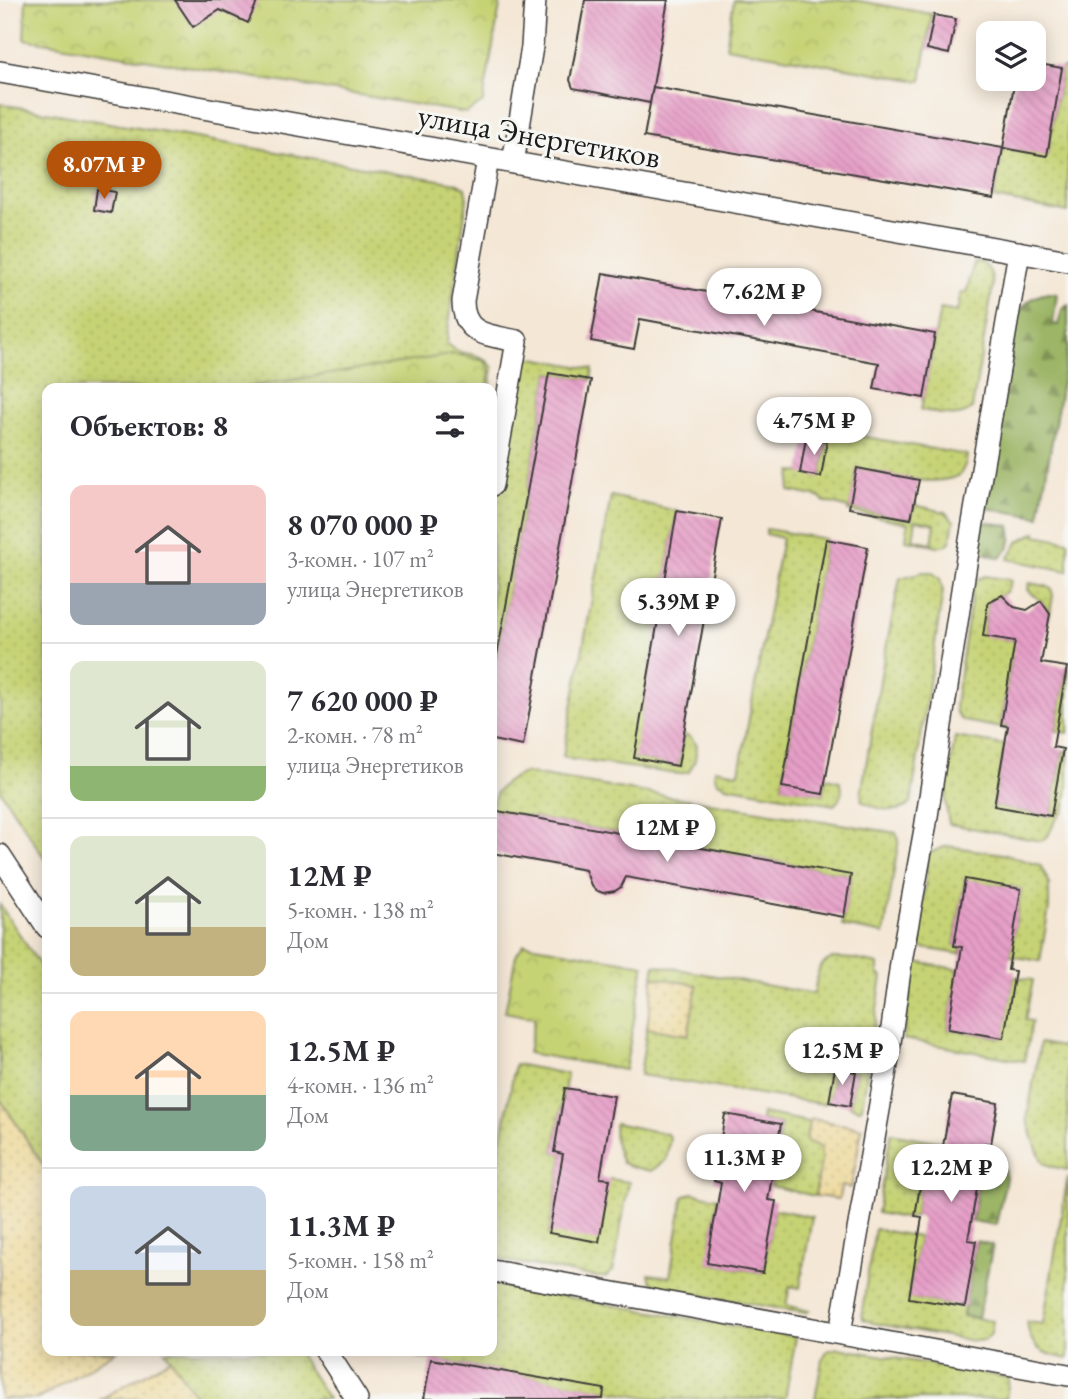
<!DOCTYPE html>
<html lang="ru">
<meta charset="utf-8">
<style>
:root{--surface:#fff;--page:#f7f7f7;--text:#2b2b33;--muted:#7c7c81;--line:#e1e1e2;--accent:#b45309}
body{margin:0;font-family:"EB Garamond",serif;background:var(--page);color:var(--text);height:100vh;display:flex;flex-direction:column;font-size:26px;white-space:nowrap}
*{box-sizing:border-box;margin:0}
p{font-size:23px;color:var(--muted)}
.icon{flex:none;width:38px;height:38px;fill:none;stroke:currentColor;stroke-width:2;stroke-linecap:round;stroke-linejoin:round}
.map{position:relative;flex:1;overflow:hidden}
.side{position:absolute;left:42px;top:383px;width:455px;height:973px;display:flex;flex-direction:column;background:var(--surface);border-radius:14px;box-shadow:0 4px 18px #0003}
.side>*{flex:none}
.tools{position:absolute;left:976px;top:21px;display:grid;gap:14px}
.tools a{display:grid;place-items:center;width:70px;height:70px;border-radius:14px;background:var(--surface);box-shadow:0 4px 18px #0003;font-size:35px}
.price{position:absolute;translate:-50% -60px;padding:0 16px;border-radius:24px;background:#fff;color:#222;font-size:23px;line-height:46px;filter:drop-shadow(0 2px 4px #0008)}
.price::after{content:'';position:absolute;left:50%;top:42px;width:21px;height:16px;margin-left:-10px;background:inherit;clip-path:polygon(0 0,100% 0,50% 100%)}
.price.current{background:var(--accent);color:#fff}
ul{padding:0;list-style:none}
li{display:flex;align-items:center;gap:21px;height:175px;padding:0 28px}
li+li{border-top:2px solid var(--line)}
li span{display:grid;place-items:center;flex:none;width:196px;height:140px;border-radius:14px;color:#555}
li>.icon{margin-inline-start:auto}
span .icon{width:84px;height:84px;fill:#fffc;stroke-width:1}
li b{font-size:30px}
h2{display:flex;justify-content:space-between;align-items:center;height:84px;padding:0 28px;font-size:30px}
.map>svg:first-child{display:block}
.grass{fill:url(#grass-dots);stroke:#717848;stroke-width:2;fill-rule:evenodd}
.forest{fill:url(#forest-firs);stroke:#5c6841;stroke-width:2}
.sand{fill:url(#sand-dots);stroke:#857b5d;stroke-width:2}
.park{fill:url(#park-crowns);stroke:#717848;stroke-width:2}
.building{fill:url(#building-back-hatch)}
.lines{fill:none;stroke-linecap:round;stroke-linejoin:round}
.minor-casing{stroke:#3c3a38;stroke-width:24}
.minor{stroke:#fff;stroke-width:21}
.labels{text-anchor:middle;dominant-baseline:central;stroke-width:6;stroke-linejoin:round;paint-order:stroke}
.street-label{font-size:32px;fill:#1c1c1c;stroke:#f6f6f2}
</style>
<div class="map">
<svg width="1068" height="1399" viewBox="0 0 1068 1399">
<defs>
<pattern id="grass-dots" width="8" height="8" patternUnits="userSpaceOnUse" patternTransform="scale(1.75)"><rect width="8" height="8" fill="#c6d375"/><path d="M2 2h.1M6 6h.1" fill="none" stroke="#aab565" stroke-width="1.8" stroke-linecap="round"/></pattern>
<pattern id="forest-firs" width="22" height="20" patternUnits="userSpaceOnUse" patternTransform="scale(1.75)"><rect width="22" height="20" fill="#9cb566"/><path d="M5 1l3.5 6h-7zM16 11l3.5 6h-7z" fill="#7e9253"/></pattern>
<pattern id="sand-dots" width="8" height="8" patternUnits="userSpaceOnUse" patternTransform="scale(1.75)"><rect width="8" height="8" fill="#eeda9e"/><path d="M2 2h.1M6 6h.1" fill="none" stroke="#ccba88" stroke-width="1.8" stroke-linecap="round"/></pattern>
<pattern id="park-crowns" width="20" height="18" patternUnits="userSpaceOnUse" patternTransform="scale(1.75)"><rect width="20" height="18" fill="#c6d375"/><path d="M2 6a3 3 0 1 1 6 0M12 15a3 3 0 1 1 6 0" fill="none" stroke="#aab565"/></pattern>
<pattern id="building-back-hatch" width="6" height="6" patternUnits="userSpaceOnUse" patternTransform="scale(1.75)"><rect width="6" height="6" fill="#e69fc7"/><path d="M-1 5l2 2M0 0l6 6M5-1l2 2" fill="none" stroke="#c588aa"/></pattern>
</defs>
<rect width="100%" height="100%" fill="#f6f6f2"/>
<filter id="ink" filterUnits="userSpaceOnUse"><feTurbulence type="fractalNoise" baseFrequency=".0143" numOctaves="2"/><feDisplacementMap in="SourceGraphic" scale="14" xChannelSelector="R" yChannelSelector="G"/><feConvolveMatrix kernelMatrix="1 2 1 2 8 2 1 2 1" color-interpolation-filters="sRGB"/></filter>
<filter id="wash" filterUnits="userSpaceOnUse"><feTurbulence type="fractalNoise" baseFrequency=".00686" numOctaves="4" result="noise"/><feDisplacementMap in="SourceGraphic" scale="28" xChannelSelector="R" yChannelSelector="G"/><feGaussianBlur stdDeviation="1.57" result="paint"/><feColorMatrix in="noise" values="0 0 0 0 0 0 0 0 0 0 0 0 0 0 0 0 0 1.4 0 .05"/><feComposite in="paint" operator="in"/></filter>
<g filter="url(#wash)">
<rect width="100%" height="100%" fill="#f4e7d6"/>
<path class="grass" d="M1062,68H1068V212L994,198L1003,148L1047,155Z
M0,104L456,183L465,188L467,199L448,330L447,343C462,360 479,347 493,368L490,388H47V862L0,790Z
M980,262C990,266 992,276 993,286L972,409C957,421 939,413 921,410L940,309L957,312L961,292L966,293L974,263Z
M529,357L593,369L591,380L549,373L492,682V512L517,371L520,362Z
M821,429L967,455L966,463L960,475C928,490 889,472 857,469L850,508L911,519L914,505L945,512L954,521L950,542L945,546H938L906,540L908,523L848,511L849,508L823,501L819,497L789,491L792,471L821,476L827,442L819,440ZM916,520L935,524L932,543L913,539Z
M611,496L677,511L635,758L678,766L684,735L690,737L697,745L695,760L689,772L678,774L570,759L563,756Z
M766,529L826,539L782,786L823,794L826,778L840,781C844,791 842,798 834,805L726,786L718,782L714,775L715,769L739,773L782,538L766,534Z
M1036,532V535L1068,541V571L1008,559L1019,541Z
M923,572H932L940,579L943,591L911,803C899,816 876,809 862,801L861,795L882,669L900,578Z
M985,576L1011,580C1009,594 1000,596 988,602L983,635L1028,643L1012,658L1001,724L1008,726L1007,729L964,721C957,717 955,713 955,705L974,581Z
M1029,583L1046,586L1051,589L1053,595L1050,614L1041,601L1028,590Z
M1067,667H1068V733L1056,731Z
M955,737L1005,745L994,806L1051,816L1063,751H1068V789L1064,810L1054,823L1048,836L1041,841L949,824L945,800Z
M524,773L896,833L899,839L884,934L842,926L851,875L492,810C493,789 506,780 524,773Z
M947,846L1003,854L1040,865L1049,882V908L1040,961L1010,956L1021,889L965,880L954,945L962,947L960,954L916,947L926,879L927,854Z
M0,905L47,976V1171L0,1099Z
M833,958L855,959L878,964V973L882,977L862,1107L860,1109L850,1106L856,1072L835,1068L829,1102L823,1104L640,1075L647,1028L688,1035L696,985L653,977L655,965L814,994C818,977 814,966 833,958Z
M915,962L958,969L948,1029L1003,1038L1014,977L1033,980L1025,1020L1032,1021L1024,1061L903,1039Z
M1040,1043L1068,1048V1170L1054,1167L1043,1163L1037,1149L1027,1119Z
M515,1064L567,1074L554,1152L563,1154L549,1233L610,1179L629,1182L613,1271L605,1277H596L492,1258V1194Z
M762,1113L809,1122L806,1141L821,1147V1161L815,1196L771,1186L781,1124L761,1120Z
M615,1123L667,1134L670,1138L666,1160L651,1171L632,1167L622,1163C617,1151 612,1136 615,1123Z
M891,1133L1004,1154L1003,1164L982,1159L926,1150L915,1216L903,1218L877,1213Z
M1068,1176V1359C1043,1354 1030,1350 1027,1322L1043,1324Z
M692,1193L718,1198L708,1263L763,1273L774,1209L812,1217L800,1288L790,1286L786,1305L809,1311L805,1313L659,1288C653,1284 650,1282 649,1274L670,1277L683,1197Z
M875,1229L919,1237L909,1298L965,1307L963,1316L993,1321L991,1334L985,1340L974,1341L873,1323L863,1319L862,1311Z
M492,1284L796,1337L785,1399H658L418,1357L419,1351H492Z
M838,1348L1009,1378L1006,1399H815L822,1360L827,1351Z
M165,1351H297L328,1399H197Z"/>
<path class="forest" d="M1048,293L1057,294L1053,324L1058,325L1062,309L1068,305V347L1039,517L986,508L1016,319C1025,303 1029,297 1048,293Z
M987,522L1010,526C1014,541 1010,548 1000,558L978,551L982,525Z
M982,1159L1003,1164L1006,1178L996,1225L972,1221Z
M976,1241L993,1245L978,1318L963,1316Z"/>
<path class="sand" d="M653,977L697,985L688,1035L647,1028L652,992Z
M0,1099L47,1171V1351H116L38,1399H0Z
M812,1119L862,1128L851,1188L841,1186L839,1199L815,1196L821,1161V1147L806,1141L809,1122Z
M171,1359L197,1399H101Z"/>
<path class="park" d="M26,0H501L483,102L466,113L24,39Z
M734,0H854L932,14L921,81L726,47Z
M456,354L485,361L490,371L487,388H240Z
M524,944L644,965L625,1070L528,1053L535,1018L505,1012L516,955Z"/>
<g id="blocks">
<path class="building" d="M175,0H258L248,23L220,10L193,27Z
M585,0H668L650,103L573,88L570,80Z
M934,15L956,19L949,54L927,49Z
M1034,63L1062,68L1047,156L1003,148L1015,79H1034Z
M653,87L1003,148L994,198L644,137Z
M97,189L115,192L111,213L94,210Z
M603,273L935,334L924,398L874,389L879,363L640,319L634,349L591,341Z
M549,373L591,380L523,746L492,740V682Z
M806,438L827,441L821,477L800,473Z
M857,468L919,480L911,519L849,508Z
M677,511L722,519L678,766L634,758Z
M826,539L868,547L823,794L782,787Z
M1002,595L1014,607L1027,610L1041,601L1050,614L1041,663L1067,667L1053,747L1063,749L1051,816L994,806L1008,726L1001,725L1015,641L983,636L988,602Z
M492,810L851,875L844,917L626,877L621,887L615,891L603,893L595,890L591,885L585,870L492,853Z
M965,879L1021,889L1008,970L1015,971L1004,1038L948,1029L962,947L954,946Z
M835,1068L856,1072L850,1106L829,1102Z
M565,1088L614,1096L600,1178L610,1179L599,1242L549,1233L563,1154L554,1152Z
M952,1095L998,1103L991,1144L985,1143L968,1240L976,1241L965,1307L909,1298L922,1217L915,1216L926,1150L942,1152Z
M725,1114L781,1124L768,1200L776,1201L763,1273L707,1263L721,1183L714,1181Z
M431,1359L604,1389L603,1399H424Z"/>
</g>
</g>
<g filter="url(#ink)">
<use href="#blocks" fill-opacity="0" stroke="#3c3a38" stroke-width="2"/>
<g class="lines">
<g class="minor-casing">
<path id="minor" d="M0,72L1068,261
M488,159L463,301C463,336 490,335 517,341L492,485
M513,163L532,47L535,0
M0,855L47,927
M492,1271L1068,1375
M840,1333L887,1064L902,956L925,829L966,564L1019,252
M326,1351L357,1399"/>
</g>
<use href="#minor" class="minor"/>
</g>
</g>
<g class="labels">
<g class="street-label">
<text transform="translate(539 136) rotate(10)">улица Энергетиков</text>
</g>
</g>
</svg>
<div class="tools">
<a><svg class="icon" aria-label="layers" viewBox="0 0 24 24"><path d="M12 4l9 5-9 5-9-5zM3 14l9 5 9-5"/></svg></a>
</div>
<b class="price current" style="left:104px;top:201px">8.07M ₽</b>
<b class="price" style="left:764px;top:328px">7.62M ₽</b>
<b class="price" style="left:814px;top:457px">4.75M ₽</b>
<b class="price" style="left:678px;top:638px">5.39M ₽</b>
<b class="price" style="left:667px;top:864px">12M ₽</b>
<b class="price" style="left:842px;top:1087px">12.5M ₽</b>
<b class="price" style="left:744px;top:1194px">11.3M ₽</b>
<b class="price" style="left:951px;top:1204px">12.2M ₽</b>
<section class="side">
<h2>Объектов: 8<svg class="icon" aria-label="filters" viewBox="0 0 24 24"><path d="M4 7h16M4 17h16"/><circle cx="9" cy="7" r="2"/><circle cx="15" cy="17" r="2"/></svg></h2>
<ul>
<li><span style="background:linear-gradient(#f6c9c9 70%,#9aa5b1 0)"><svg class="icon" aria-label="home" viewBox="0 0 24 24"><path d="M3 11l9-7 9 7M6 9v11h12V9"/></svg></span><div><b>8 070 000 ₽</b><p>3-комн. · 107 m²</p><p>улица Энергетиков</p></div></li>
<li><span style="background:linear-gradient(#dfe7d0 75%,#8fb573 0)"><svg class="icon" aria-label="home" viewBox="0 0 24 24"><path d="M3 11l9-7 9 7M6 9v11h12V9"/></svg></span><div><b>7 620 000 ₽</b><p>2-комн. · 78 m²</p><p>улица Энергетиков</p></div></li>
<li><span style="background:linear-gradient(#dfe7d0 65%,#c2b280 0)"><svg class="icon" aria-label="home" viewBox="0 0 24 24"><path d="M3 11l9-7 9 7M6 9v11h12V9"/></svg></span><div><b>12M ₽</b><p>5-комн. · 138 m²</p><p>Дом</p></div></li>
<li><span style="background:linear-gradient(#ffd9b3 60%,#7fa58c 0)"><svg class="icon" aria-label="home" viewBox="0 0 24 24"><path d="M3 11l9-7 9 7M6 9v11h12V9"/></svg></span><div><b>12.5M ₽</b><p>4-комн. · 136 m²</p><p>Дом</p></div></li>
<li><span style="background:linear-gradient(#c9d6e8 60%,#c2b280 0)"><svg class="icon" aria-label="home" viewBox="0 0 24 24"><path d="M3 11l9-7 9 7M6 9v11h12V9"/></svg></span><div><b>11.3M ₽</b><p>5-комн. · 158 m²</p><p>Дом</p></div></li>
</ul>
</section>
</div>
